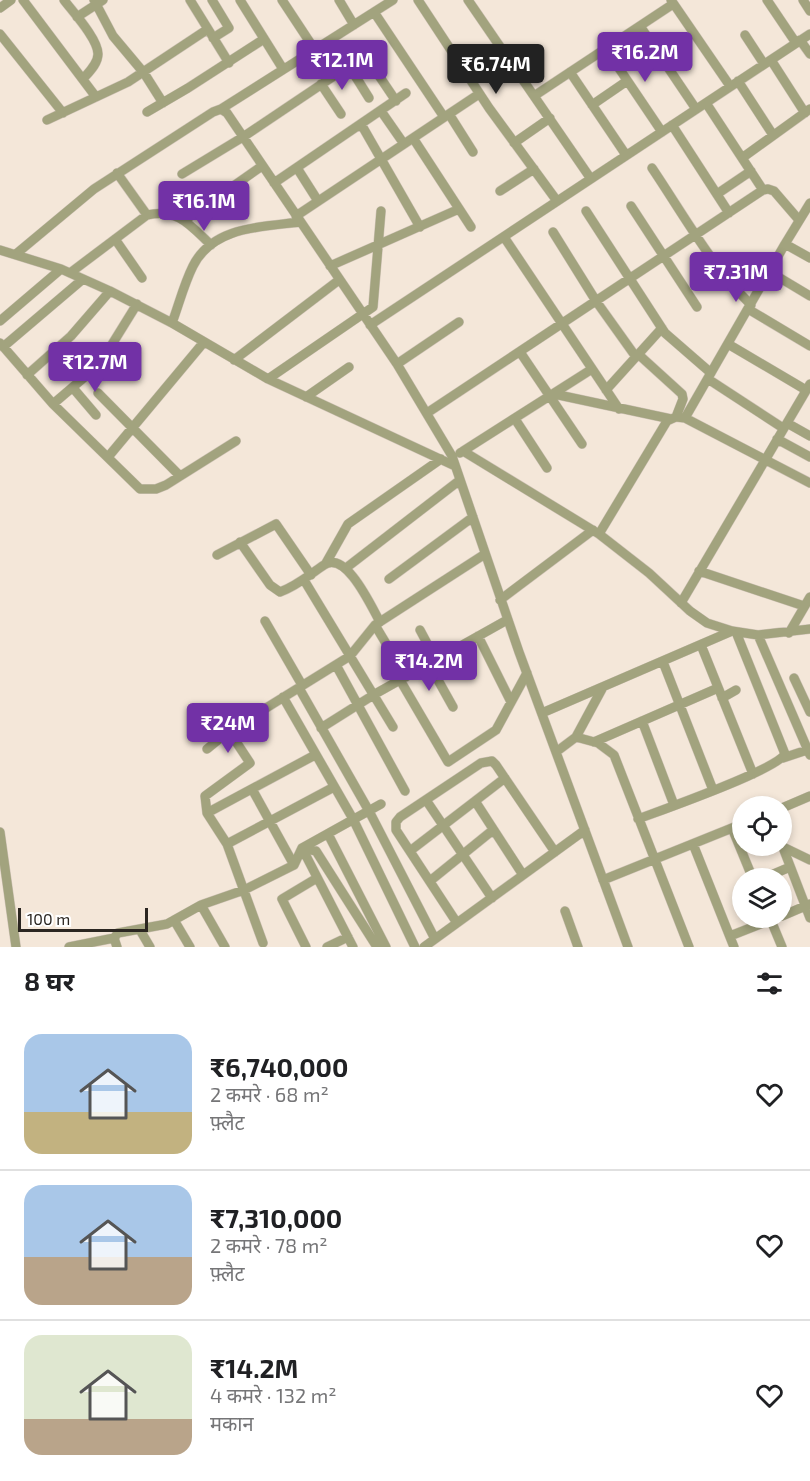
<!DOCTYPE html>
<html lang="hi">
<meta charset="utf-8">
<style>
:root{--surface:#fff;--page:#f6f6f6;--text:#202124;--muted:#757577;--line:#e0e0e0;--accent:#7231a6}
body{margin:0;font-family:"Exo 2","Noto Sans Devanagari",sans-serif;background:var(--page);color:var(--text);height:100vh;display:flex;flex-direction:column;font-size:22px;white-space:nowrap}
*{box-sizing:border-box;margin:0}
p{font-size:20px;color:var(--muted)}
.icon{flex:none;width:33px;height:33px;fill:none;stroke:currentColor;stroke-width:2;stroke-linecap:round;stroke-linejoin:round}
.map{position:relative;height:947px;overflow:hidden}
.panel{display:flex;flex-direction:column;background:var(--surface);flex:1}
.panel>*{flex:none}
.controls{position:absolute;left:732px;top:796px;display:grid;gap:12px}
.controls a{display:grid;place-items:center;width:60px;height:60px;border-radius:50%;background:var(--surface);box-shadow:0 3px 9px #0003;font-size:30px}
.scale{position:absolute;left:18px;bottom:15px;width:130px;box-sizing:border-box;padding-left:6px;border:3px solid #2b2621;border-top:0;font-size:16px;line-height:21px;white-space:nowrap;color:#2b2621;-webkit-text-stroke:4px #fff;paint-order:stroke}
.price{position:absolute;translate:-50% -51px;padding:0 14px;border-radius:6px;background:var(--accent);color:#fff;font-size:20px;line-height:39px;filter:drop-shadow(0 2px 3px #0008)}
.price::after{content:'';position:absolute;left:50%;top:36px;width:18px;height:14px;margin-left:-9px;background:inherit;clip-path:polygon(0 0,100% 0,50% 100%)}
.price.current{background:#222;color:#fff}
ul{padding:0;list-style:none}
li{display:flex;align-items:center;gap:18px;height:150px;padding:0 24px}
li+li{border-top:2px solid var(--line)}
li span{display:grid;place-items:center;flex:none;width:168px;height:120px;border-radius:18px;color:#555}
li>.icon{margin-inline-start:auto}
span .icon{width:72px;height:72px;fill:#fffc;stroke-width:1}
li b{font-size:26px}
h2{display:flex;justify-content:space-between;align-items:center;height:72px;padding:0 24px;font-size:26px}
.map>svg:first-child{display:block}
.lines{fill:none;stroke-linecap:round;stroke-linejoin:round}
.minor-casing{stroke:#d0c4b8;stroke-width:10}
.minor{stroke:#a2a37e;stroke-width:9}
</style>
<div class="map">
<svg width="810" height="947" viewBox="0 0 810 947">
<rect width="100%" height="100%" fill="#f4e7d9"/>
<g class="lines">
<g class="minor-casing">
<path id="minor" d="M23,0L96,97
M64,0C73,12 98,39 98,54C98,64 88,73 83,79
M94,0L113,36L144,73L163,103
M190,0L229,63
M212,0L229,28L213,38
M240,0L283,69
M282,0L315,50
M339,0L354,25
M418,0L489,108L557,201
M468,0L591,179
M671,0L730,86
M767,0L796,43
M803,0L810,11
M0,8L11,0
M374,12L444,117
M77,17L103,0
M640,26L696,109
M0,34L63,113
M745,35L764,64
M800,40L810,54
M606,49L662,132
M365,55L396,101
M771,60L805,113
M349,66L369,98
M570,72L626,155
M738,81L773,135
M321,84L341,114
M534,96L673,4
M706,103L763,190
M592,105L627,81
M221,109L393,0
M381,111L404,144
M147,112L188,88L264,39
M449,114L473,152
M47,120L128,82L208,29
M361,124L420,227
M672,125L729,213
M413,138L471,227
M514,143L550,118
M742,158L810,109
M297,168L318,201
M652,168C683,214 711,265 751,305
M117,173L147,215
M182,174L243,137L377,47
M274,183L406,93
M500,191L534,169
M717,194L751,171
M631,206L697,307
M586,211L665,333L711,373
M296,216L479,94
M185,220L262,166
M553,232L596,301L636,357
M504,237L619,409
M115,239L142,278
M785,244L810,258
M0,250L61,269L110,291L172,323L268,379L455,466
M16,254L94,189L213,112L221,109L227,113L397,364L452,456L519,652L628,947
M330,266L459,209
M770,272L810,296
M70,273L147,215C178,208 190,225 211,245
M748,309L810,346
M0,321L61,269
M172,323C179,304 184,284 193,266C213,226 262,227 300,222
M370,325L810,34
M0,343L53,404L140,489H156L166,485L236,441
M728,344L806,390
M3,347L83,279
M520,352L582,444
M638,354L682,394L683,399L676,417
M234,360L339,280
M397,364L459,322
M27,375L71,336L110,291
M268,379L373,307L381,211
M708,379L783,428
M73,388L96,415
M606,390L662,328
M98,393L180,476
M554,394L671,419
M306,397L349,367
M53,404L94,369L106,354L137,304
M427,413L763,190L768,189L774,191L799,220
M685,418L785,244L810,203
M515,419L547,468
M787,423L810,436
M777,439L810,457
M463,451L599,534L649,573L690,611L707,623L732,631L758,635L810,629
M460,453L592,369
M108,457L204,342
M599,534L667,421L676,417L685,418L810,483
M240,542L270,585L280,592C297,586 309,575 324,565C346,550 371,606 380,622
M217,555L276,524L311,575
M326,563L348,524L441,459
M346,568L460,480
M699,571L804,606
M389,579L473,517
M304,580L393,727
M500,600L593,530
M681,603L810,384
M265,621L302,685
M375,625L406,677
M420,630L436,660
M789,633L810,597
M758,635L810,755
M478,636L511,702
M701,645L753,774
M663,662L713,790
M429,664L453,707
M336,665L405,791
M794,678L810,712
M400,680L448,762L496,730L527,673
M299,688L369,811L435,939
M283,697L353,819L415,947
M722,698L736,690
M542,713L732,631
M642,721L674,805
M321,728L375,694L507,620
M229,731L250,763L205,796L207,813L227,844L263,943
M576,737L598,743L614,755L689,947
M594,742L718,688
M207,749L229,731L350,656L375,625L485,554
M556,752L576,737L603,687
M783,758L810,749
M252,789L294,865
M426,800L492,898
M475,801L523,875
M782,808L810,796
M207,813L315,755
M638,819C662,810 776,770 785,754L736,632
M732,828L753,879
M0,832L16,947
M328,834L386,947
M227,844L334,787
M693,844L734,947
M782,845L810,918
M783,847L810,860
M302,848L316,851L377,947
M302,848L353,947
M410,851L505,778
M762,879L790,867
M603,880L742,824
M430,881L493,830
M201,905L225,947
M565,911L578,947
M782,916L810,904
M770,918L782,947
M174,920L190,947
M457,923L396,830V822L400,817L481,763L492,761L496,765L555,852
M140,930L150,947
M730,936L776,918
M69,947L114,938
M117,947L114,938L118,933L167,924L201,905L244,890L294,865L302,848L381,804
M306,947L282,899L317,878
M327,947L348,937
M424,947L585,830"/>
</g>
<use href="#minor" class="minor"/>
</g>
</svg>
<div class="controls">
<a><svg class="icon" aria-label="locate" viewBox="0 0 24 24"><circle cx="12" cy="12" r="6"/><path d="M12 2v4M12 18v4M2 12h4M18 12h4"/></svg></a>
<a><svg class="icon" aria-label="layers" viewBox="0 0 24 24"><path d="M12 4l9 5-9 5-9-5zM3 14l9 5 9-5"/></svg></a>
</div>
<div class="scale">100 m</div>
<b class="price" style="left:645px;top:83px">₹16.2M</b>
<b class="price" style="left:342px;top:91px">₹12.1M</b>
<b class="price current" style="left:496px;top:95px">₹6.74M</b>
<b class="price" style="left:204px;top:232px">₹16.1M</b>
<b class="price" style="left:736px;top:303px">₹7.31M</b>
<b class="price" style="left:95px;top:393px">₹12.7M</b>
<b class="price" style="left:429px;top:692px">₹14.2M</b>
<b class="price" style="left:228px;top:754px">₹24M</b>
</div>
<section class="panel">
<h2>8 घर<svg class="icon" aria-label="filters" viewBox="0 0 24 24"><path d="M4 7h16M4 17h16"/><circle cx="9" cy="7" r="2"/><circle cx="15" cy="17" r="2"/></svg></h2>
<ul>
<li><span style="background:linear-gradient(#a9c7e8 65%,#c2b280 0)"><svg class="icon" aria-label="home" viewBox="0 0 24 24"><path d="M3 11l9-7 9 7M6 9v11h12V9"/></svg></span><div><b>₹6,740,000</b><p>2 कमरे · 68 m²</p><p>फ़्लैट</p></div><svg class="icon" aria-label="heart" viewBox="0 0 24 24"><path d="M12 20l-8-8c-3-5 5-10 8-4 3-6 11-1 8 4z"/></svg></li>
<li><span style="background:linear-gradient(#a9c7e8 60%,#b9a48a 0)"><svg class="icon" aria-label="home" viewBox="0 0 24 24"><path d="M3 11l9-7 9 7M6 9v11h12V9"/></svg></span><div><b>₹7,310,000</b><p>2 कमरे · 78 m²</p><p>फ़्लैट</p></div><svg class="icon" aria-label="heart" viewBox="0 0 24 24"><path d="M12 20l-8-8c-3-5 5-10 8-4 3-6 11-1 8 4z"/></svg></li>
<li><span style="background:linear-gradient(#dfe7d0 70%,#b9a48a 0)"><svg class="icon" aria-label="home" viewBox="0 0 24 24"><path d="M3 11l9-7 9 7M6 9v11h12V9"/></svg></span><div><b>₹14.2M</b><p>4 कमरे · 132 m²</p><p>मकान</p></div><svg class="icon" aria-label="heart" viewBox="0 0 24 24"><path d="M12 20l-8-8c-3-5 5-10 8-4 3-6 11-1 8 4z"/></svg></li>
</ul>
</section>
